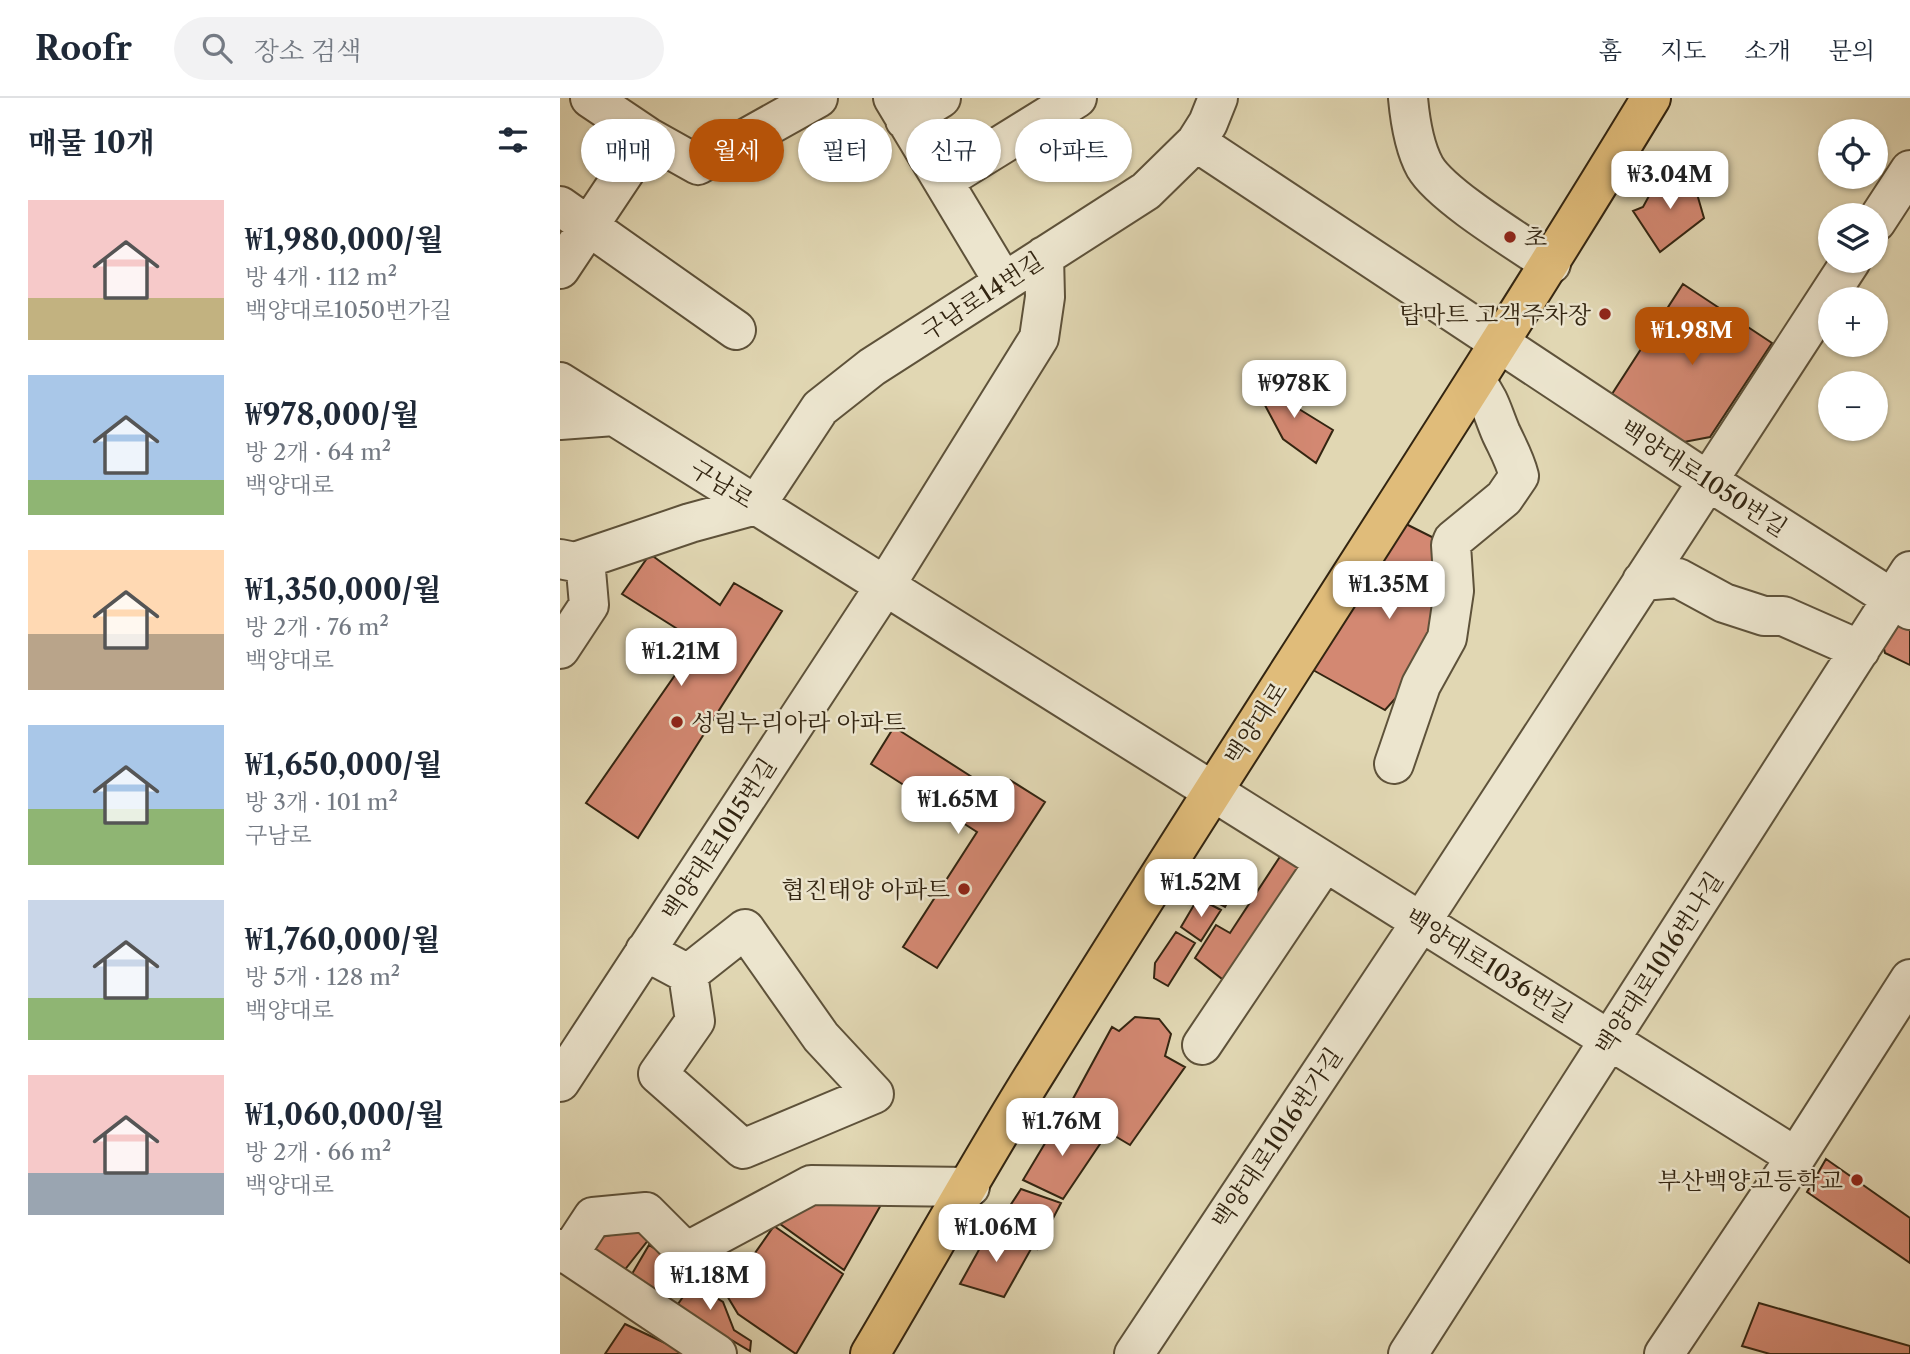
<!DOCTYPE html>
<html lang="ko">
<meta charset="utf-8">
<style>
:root{--surface:#fff;--page:#f2f2f3;--text:#1f2937;--muted:#747a83;--line:#e0e1e3;--accent:#b45309}
body{margin:0;font-family:"Libre Caslon Text","Noto Serif KR",serif;background:var(--page);color:var(--text);height:100vh;display:flex;flex-direction:column;font-size:26px;white-space:nowrap}
*{box-sizing:border-box;margin:0}
p{font-size:23px;color:var(--muted)}
.icon{flex:none;width:38px;height:38px;fill:none;stroke:currentColor;stroke-width:2;stroke-linecap:round;stroke-linejoin:round}
.map{position:relative;flex:1;overflow:hidden}
.sheet{display:flex;flex-direction:column;background:var(--surface);width:560px}
.sheet>*{flex:none}
.guide{position:absolute;left:21px;top:21px;width:665px;height:63px;display:flex;gap:14px}
.tools{position:absolute;left:1258px;top:21px;display:grid;gap:14px}
.tools a{display:grid;place-items:center;width:70px;height:70px;border-radius:50%;background:var(--surface);box-shadow:0 2px 5px #0004;font-size:35px}
.price{position:absolute;translate:-50% -60px;padding:0 16px;border-radius:14px;background:#fff;color:#222;font-size:23px;line-height:46px;filter:drop-shadow(0 2px 4px #0008)}
.price::after{content:'';position:absolute;left:50%;top:42px;width:21px;height:16px;margin-left:-10px;background:inherit;clip-path:polygon(0 0,100% 0,50% 100%)}
.price.active{background:var(--accent);color:#fff}
ul{padding:0;list-style:none}
li{display:flex;align-items:center;gap:21px;height:175px;padding:0 28px}
li span{display:grid;place-items:center;flex:none;width:196px;height:140px;border-radius:0px;color:#555}
li>.icon{margin-inline-start:auto}
span .icon{width:84px;height:84px;fill:#fffc;stroke-width:1}
li b{font-size:30px}
h2{display:flex;justify-content:space-between;align-items:center;height:84px;padding:0 28px;font-size:30px}
.chip{padding:0 24px;border-radius:32px;background:var(--surface);box-shadow:0 2px 5px #0004;font-size:24px;line-height:63px}
.chip.active{background:var(--accent);color:#fff}
header{display:flex;align-items:center;gap:42px;box-sizing:border-box;height:98px;padding:0 35px;background:var(--surface);border-bottom:2px solid var(--line)}
header strong{font-size:33px}
nav{display:flex;gap:38px;margin-inline-start:auto;font-size:24px}
.search{width:490px;height:63px;background:var(--page);display:flex;align-items:center;gap:18px;box-sizing:border-box;padding:0 24px;border-radius:38px;color:var(--muted);font-size:26px}
main{display:flex;flex:1;min-height:0}
.map>svg:first-child{display:block}
.building{fill:#d38872;stroke:#332511;stroke-width:2}
.lines{fill:none;stroke-linecap:round;stroke-linejoin:round}
.minor-casing{stroke:#5e523a;stroke-width:42}
.major-casing{stroke:#332511;stroke-width:42}
.minor{stroke:#ece5ce;stroke-width:38}
.major{stroke:#e0bc7a;stroke-width:38}
.poi-dot{fill:#8f2418;stroke:#ece5ce;stroke-width:2.5}
.labels{text-anchor:middle;dominant-baseline:central;stroke-width:5;stroke-linejoin:round;paint-order:stroke}
.poi-label{font-size:24px;fill:#332511;stroke:#ece5ce;text-anchor:end}
.street-label{font-size:24px;fill:#332511;stroke:#ece5ce}
</style>
<header>
<strong>Roofr</strong>
<div class="search"><svg class="icon" aria-label="search" viewBox="0 0 24 24"><circle cx="10" cy="10" r="6"/><path d="M15 15l6 6"/></svg>장소 검색</div>
<nav><a>홈</a><a>지도</a><a>소개</a><a>문의</a></nav>
</header>
<main>
<section class="sheet">
<h2>매물 10개<svg class="icon" aria-label="filters" viewBox="0 0 24 24"><path d="M4 7h16M4 17h16"/><circle cx="9" cy="7" r="2"/><circle cx="15" cy="17" r="2"/></svg></h2>
<ul>
<li><span style="background:linear-gradient(#f6c9c9 70%,#c2b280 0)"><svg class="icon" aria-label="home" viewBox="0 0 24 24"><path d="M3 11l9-7 9 7M6 9v11h12V9"/></svg></span><div><b>₩1,980,000/월</b><p>방 4개 · 112 m²</p><p>백양대로1050번가길</p></div></li>
<li><span style="background:linear-gradient(#a9c7e8 75%,#8fb573 0)"><svg class="icon" aria-label="home" viewBox="0 0 24 24"><path d="M3 11l9-7 9 7M6 9v11h12V9"/></svg></span><div><b>₩978,000/월</b><p>방 2개 · 64 m²</p><p>백양대로</p></div></li>
<li><span style="background:linear-gradient(#ffd9b3 60%,#b9a48a 0)"><svg class="icon" aria-label="home" viewBox="0 0 24 24"><path d="M3 11l9-7 9 7M6 9v11h12V9"/></svg></span><div><b>₩1,350,000/월</b><p>방 2개 · 76 m²</p><p>백양대로</p></div></li>
<li><span style="background:linear-gradient(#a9c7e8 60%,#8fb573 0)"><svg class="icon" aria-label="home" viewBox="0 0 24 24"><path d="M3 11l9-7 9 7M6 9v11h12V9"/></svg></span><div><b>₩1,650,000/월</b><p>방 3개 · 101 m²</p><p>구남로</p></div></li>
<li><span style="background:linear-gradient(#c9d6e8 70%,#8fb573 0)"><svg class="icon" aria-label="home" viewBox="0 0 24 24"><path d="M3 11l9-7 9 7M6 9v11h12V9"/></svg></span><div><b>₩1,760,000/월</b><p>방 5개 · 128 m²</p><p>백양대로</p></div></li>
<li><span style="background:linear-gradient(#f6c9c9 70%,#9aa5b1 0)"><svg class="icon" aria-label="home" viewBox="0 0 24 24"><path d="M3 11l9-7 9 7M6 9v11h12V9"/></svg></span><div><b>₩1,060,000/월</b><p>방 2개 · 66 m²</p><p>백양대로</p></div></li>
</ul>
</section>
<div class="map">
<svg width="1350" height="1256" viewBox="0 0 1350 1256">
<rect width="100%" height="100%" fill="#e1d7b3"/>
<filter id="stains"><feTurbulence type="fractalNoise" baseFrequency=".00286" numOctaves="4"/><feColorMatrix values="0 0 0 0 .2 0 0 0 0 .09 0 0 0 0 .02 0 0 0 .5 -.17"/></filter>
<radialGradient id="worn" r=".72"><stop offset=".6" stop-color="#630" stop-opacity="0"/><stop offset="1" stop-color="#630" stop-opacity=".3"/></radialGradient>
<path class="building" d="M1102,74L1135,89L1144,120L1100,154L1073,113L1083,109Z
M1123,186L1212,245L1150,339L1124,344L1052,296Z
M708,277L735,286L726,303L773,332L756,365L723,341L699,296Z
M842,424L874,440L887,474L860,573L825,612L753,572Z
M90,456L160,507L174,485L222,513L78,740L26,705L138,544L62,496Z
M1341,525L1350,531V567L1325,555L1319,530Z
M334,629L440,697L450,682L485,704L377,870L343,849L417,734L311,666Z
M723,754L745,766L666,884L635,860L656,827L670,835Z
M655,774L676,788L665,809L641,796Z
M638,800L661,812L641,843L621,829Z
M616,834L635,845L608,888L594,880L595,865Z
M575,919L599,921L611,936L605,958L625,969L570,1047L508,1010L552,929L559,933Z
M502,1017L542,1043L503,1101L463,1082Z
M1266,1061L1350,1120V1165L1247,1094Z
M461,1091L501,1105L477,1151L440,1123Z
M326,1098L284,1172L216,1123L249,1103Z
M214,1128L283,1176L236,1256L178,1216L166,1196Z
M431,1130L471,1151L444,1199L400,1186Z
M74,1132L89,1141L63,1174L27,1151L32,1141Z
M89,1147L125,1170L106,1203L69,1181Z
M136,1180L149,1189L147,1194L163,1204L174,1232L191,1243L190,1253L116,1209Z
M1199,1205L1350,1248V1256H1210L1182,1248Z
M65,1226L122,1253L120,1256H45Z"/>
<g class="lines">
<g class="minor-casing">
<path id="minor" d="M30,0L88,39L138,67L258,0
M333,0L443,183
M848,0C850,22 854,49 865,69C882,98 960,145 991,166
M345,22L381,0
M636,44L1148,383L1350,512
M383,83L517,0
M0,108L176,232
M1316,124L1350,72
M0,171L88,39
M0,284L1236,1059
M0,322L54,318
M0,461L15,464L130,425L196,407L260,310L312,269L586,93L636,44L648,25L658,0
M1082,483L1118,480L1164,505L1204,518H1223L1300,552
M0,551L29,507L25,461
M834,666L861,587L887,540L894,493L891,447L893,442L944,400L959,378C955,362 948,350 941,335C932,314 931,303 916,284
M85,853L128,876L135,923L98,976L183,1051L314,996L261,939L185,831L128,876
M642,947L765,764
M0,984L325,488L479,240L485,199L484,158
M0,1151L157,1256
M8,1157L33,1119L86,1114L126,1154L251,1087L410,1089
M574,1256L861,824L1291,163
M848,1256L1350,473
M1104,1256L1236,1059L1350,881"/>
</g>
<g class="major-casing">
<path id="major" d="M310,1256C367,1160 421,1062 480,968C681,643 893,326 1091,0"/>
</g>
<use href="#minor" class="minor"/>
<use href="#major" class="major"/>
</g>
<g class="poi-dot">
<circle cx="950" cy="139" r="7"/>
<circle cx="1045" cy="216" r="7"/>
<circle cx="117" cy="624" r="7"/>
<circle cx="404" cy="791" r="7"/>
<circle cx="1297" cy="1082" r="7"/>
</g>
<g class="labels">
<g class="poi-label">
<text x="964" y="139" text-anchor="start">초</text>
<text x="1031" y="216">탑마트 고객주차장</text>
<text x="131" y="624" text-anchor="start">성림누리아라 아파트</text>
<text x="390" y="791">협진태양 아파트</text>
<text x="1283" y="1082">부산백양고등학교</text>
</g>
<g class="street-label">
<text transform="translate(422 198) rotate(-33)">구남로14번길</text>
<text transform="translate(1144 380) rotate(33)">백양대로1050번길</text>
<text transform="translate(162 386) rotate(32)">구남로</text>
<text transform="translate(696 625) rotate(-57)">백양대로</text>
<text transform="translate(159 741) rotate(-57)">백양대로1015번길</text>
<text transform="translate(1099 865) rotate(-57)">백양대로1016번나길</text>
<text transform="translate(929 867) rotate(32)">백양대로1036번길</text>
<text transform="translate(717 1040) rotate(-56)">백양대로1016번가길</text>
</g>
</g>
<rect width="100%" height="100%" filter="url(#stains)"/>
<rect width="100%" height="100%" fill="url(#worn)"/>
</svg>
<div class="tools">
<a><svg class="icon" aria-label="locate" viewBox="0 0 24 24"><circle cx="12" cy="12" r="6"/><path d="M12 2v4M12 18v4M2 12h4M18 12h4"/></svg></a>
<a><svg class="icon" aria-label="layers" viewBox="0 0 24 24"><path d="M12 4l9 5-9 5-9-5zM3 14l9 5 9-5"/></svg></a>
<a>+</a>
<a>−</a>
</div>
<b class="price" style="left:1110px;top:113px">₩3.04M</b>
<b class="price active" style="left:1132px;top:269px">₩1.98M</b>
<b class="price" style="left:734px;top:322px">₩978K</b>
<b class="price" style="left:829px;top:523px">₩1.35M</b>
<b class="price" style="left:121px;top:590px">₩1.21M</b>
<b class="price" style="left:398px;top:738px">₩1.65M</b>
<b class="price" style="left:641px;top:821px">₩1.52M</b>
<b class="price" style="left:502px;top:1060px">₩1.76M</b>
<b class="price" style="left:436px;top:1166px">₩1.06M</b>
<b class="price" style="left:150px;top:1214px">₩1.18M</b>
<div class="guide">
<a class="chip">매매</a>
<a class="chip active">월세</a>
<a class="chip">필터</a>
<a class="chip">신규</a>
<a class="chip">아파트</a>
</div>
</div>
</main>
